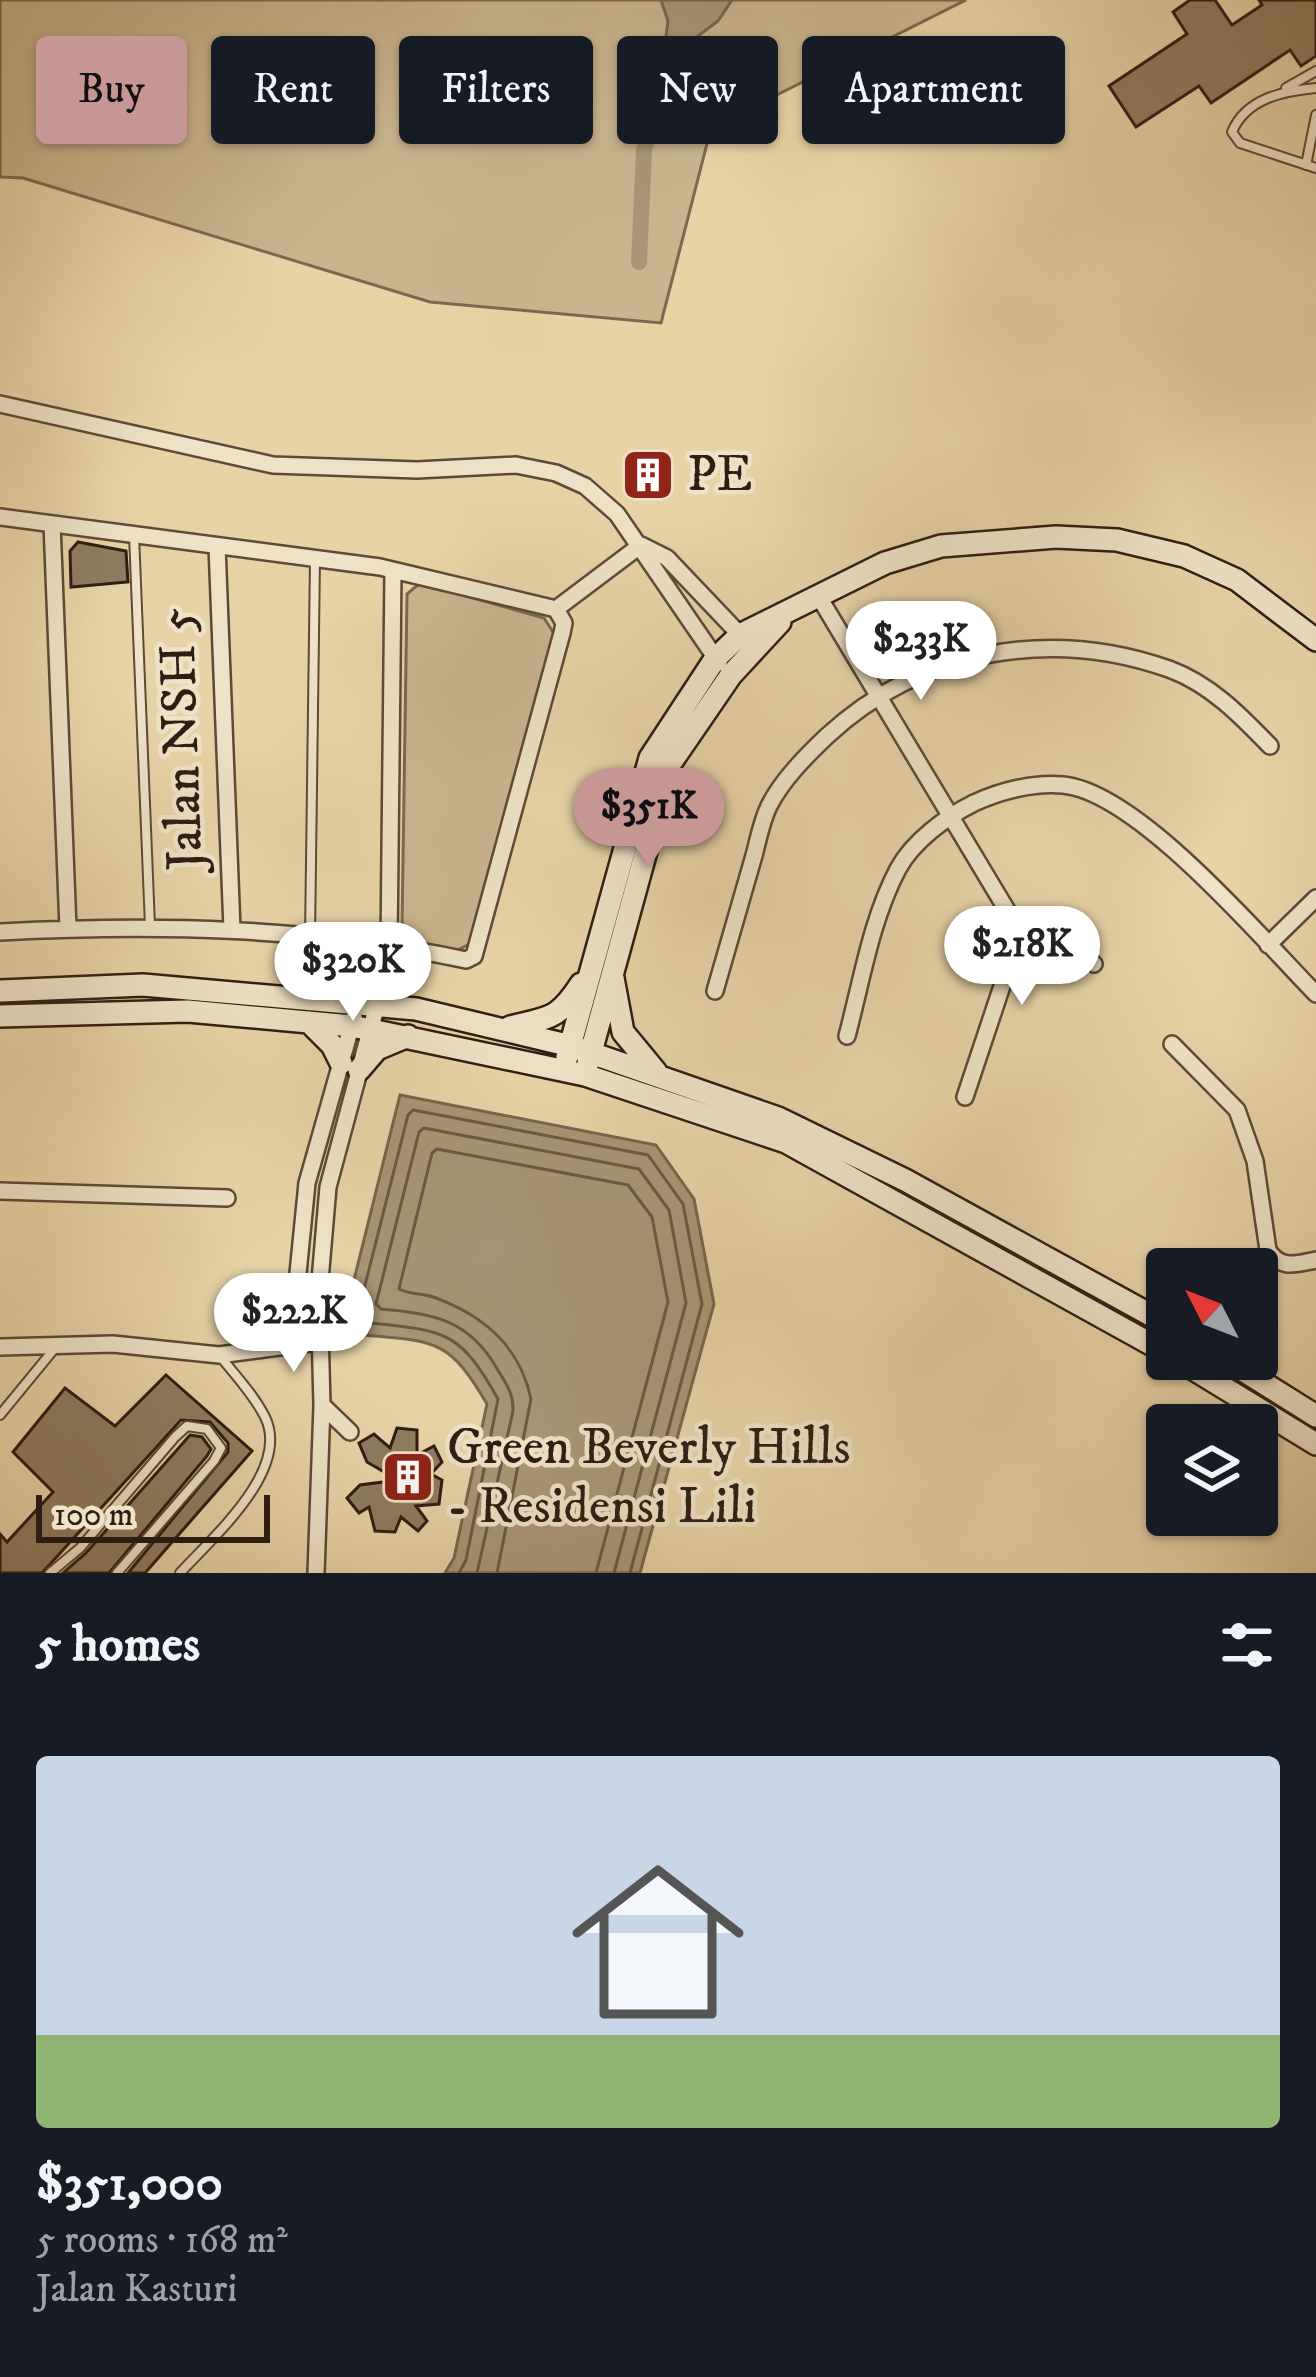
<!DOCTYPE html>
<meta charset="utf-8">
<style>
:root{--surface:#171b24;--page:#242831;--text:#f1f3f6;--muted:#9ea1a6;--accent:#c59692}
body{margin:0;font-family:"IM FELL DW Pica",serif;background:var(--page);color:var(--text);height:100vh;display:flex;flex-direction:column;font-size:45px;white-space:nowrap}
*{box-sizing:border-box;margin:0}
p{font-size:39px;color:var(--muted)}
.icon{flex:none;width:66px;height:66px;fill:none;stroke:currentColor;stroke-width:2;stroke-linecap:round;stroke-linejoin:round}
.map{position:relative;height:1573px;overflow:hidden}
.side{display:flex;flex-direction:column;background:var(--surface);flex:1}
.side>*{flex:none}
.hud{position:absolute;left:36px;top:36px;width:1245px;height:108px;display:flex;gap:24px}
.needle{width:78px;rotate:312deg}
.buttons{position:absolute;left:1146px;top:1248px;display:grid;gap:24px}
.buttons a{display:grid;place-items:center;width:132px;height:132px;border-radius:12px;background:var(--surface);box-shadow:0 3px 9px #0004;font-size:60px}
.scale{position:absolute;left:36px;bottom:30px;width:234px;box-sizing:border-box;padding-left:12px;border:6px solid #2f1d12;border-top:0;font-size:33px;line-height:42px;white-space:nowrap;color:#2f1d12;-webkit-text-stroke:9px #f0e2c6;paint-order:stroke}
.price{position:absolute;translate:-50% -102px;padding:0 27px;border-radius:42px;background:#fff;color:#222;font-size:39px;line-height:78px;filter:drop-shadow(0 3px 6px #0008)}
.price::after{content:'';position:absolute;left:50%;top:72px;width:36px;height:27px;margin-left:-18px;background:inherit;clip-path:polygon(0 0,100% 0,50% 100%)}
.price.active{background:var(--accent);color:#111}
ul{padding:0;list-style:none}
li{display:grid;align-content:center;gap:24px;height:636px;padding:0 36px}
li span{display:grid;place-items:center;height:372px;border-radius:12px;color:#555}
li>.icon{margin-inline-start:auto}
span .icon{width:216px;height:216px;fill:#fffc;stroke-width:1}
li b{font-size:51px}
h2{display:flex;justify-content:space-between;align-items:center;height:144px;padding:0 36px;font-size:51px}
.pill{padding:0 42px;border-radius:12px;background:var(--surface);box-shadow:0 3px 9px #0004;font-size:42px;line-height:108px}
.pill.active{background:var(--accent);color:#111}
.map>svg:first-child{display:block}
.green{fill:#c9b48e;stroke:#7c6850;stroke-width:3}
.water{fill:#a99574;stroke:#78654d;stroke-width:3}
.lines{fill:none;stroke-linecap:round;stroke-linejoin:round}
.shore{stroke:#6c5943;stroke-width:3}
.canal{stroke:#a99574;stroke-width:16}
.building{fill:#8f7c5f;stroke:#2f1d12;stroke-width:3}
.lane-casing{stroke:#5d4a37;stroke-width:12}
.street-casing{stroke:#5d4a37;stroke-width:20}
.secondary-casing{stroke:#2f1d12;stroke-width:26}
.lane{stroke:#f0e2c6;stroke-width:8}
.street{stroke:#f0e2c6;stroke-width:15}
.secondary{stroke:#f0e2c6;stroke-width:21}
.labels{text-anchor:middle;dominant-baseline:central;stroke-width:9;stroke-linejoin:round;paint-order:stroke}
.poi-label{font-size:51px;fill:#2f1d12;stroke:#f0e2c6;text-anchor:start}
.street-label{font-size:51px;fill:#2f1d12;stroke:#f0e2c6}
</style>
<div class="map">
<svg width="1316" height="1573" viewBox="0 0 1316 1573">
<rect width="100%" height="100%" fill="#e8d3a7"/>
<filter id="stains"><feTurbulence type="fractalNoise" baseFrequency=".00167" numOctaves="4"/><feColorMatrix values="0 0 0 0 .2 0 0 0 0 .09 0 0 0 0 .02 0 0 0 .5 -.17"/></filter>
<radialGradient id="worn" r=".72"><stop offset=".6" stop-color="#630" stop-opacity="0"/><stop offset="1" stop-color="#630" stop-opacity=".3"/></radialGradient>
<path class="green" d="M0,0H966L711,128L661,323L430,302L23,178L0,177Z
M420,583L544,618L555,635L475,941L456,951L416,943L402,927L407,594Z"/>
<path class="water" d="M661,0H732L718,21L698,36L668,84L660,83L668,21Z
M400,1095L656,1145L694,1199L714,1304L640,1573H445L454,1558L487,1404C449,1339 436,1341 362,1335L346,1312Z"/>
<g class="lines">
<path class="shore" d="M459,1573L466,1560L498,1399C459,1330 446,1331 370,1323L359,1309L408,1115L413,1110L648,1155L683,1204L702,1304L630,1573
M477,1573L513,1411C514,1393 505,1382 496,1367C469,1320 432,1313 381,1309L376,1304L419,1132L424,1128L639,1169L669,1210L686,1303L614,1573
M497,1573L531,1399C520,1346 484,1316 436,1298C423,1293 410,1295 399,1289L432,1153L437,1149L628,1185L652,1217L668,1302L596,1573"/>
<path class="canal" d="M639,262L644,150L664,84"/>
</g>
<path class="building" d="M1190,0H1215L1232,25L1262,5L1259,0H1316V56L1301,66L1290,50L1211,103L1199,86L1136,127L1109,86L1187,34L1173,12Z
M78,542L126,551L128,582L71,587L70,551Z
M166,1375L252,1451L145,1573H128L228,1452V1443L210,1422L181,1420L42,1573H0V1534L7,1542L53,1492L13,1452L65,1388L115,1426Z
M397,1428L417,1430V1455L434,1446L442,1462L431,1474L442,1480L439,1504L416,1506L427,1521L418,1531L401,1517L395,1532L375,1531L369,1507L359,1513L347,1498L360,1485L398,1480L367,1462L359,1443L374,1434L390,1448Z
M190,1435L202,1437L211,1449L207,1456L109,1573H63L86,1553Z"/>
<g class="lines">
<g class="lane-casing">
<path id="lane" d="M1286,88L1316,71
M1316,88C1284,91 1246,98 1232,132L1240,143L1316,168
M1306,165L1316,115
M134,535L150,926
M310,937L315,559
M0,1415L55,1348
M50,1573L80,1548L175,1437L187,1426L207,1429L221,1448L214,1461L117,1573
M180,1573C213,1537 291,1470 265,1417C254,1395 235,1375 220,1356"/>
</g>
<g class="street-casing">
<path id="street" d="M0,404L273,465L417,470L516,465L556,473L585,486L617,514L719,663
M0,517L380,567L556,609L641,545
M52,524L68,928
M641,545L667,558L744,639
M217,546L232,929
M819,597L1020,932
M0,932C156,924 313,927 466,960L474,956L562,633L564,623L556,609
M389,945L393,571
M1268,945L1316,898
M715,991C728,947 740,903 753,859C758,842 761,822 769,806C782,780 806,756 827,736C920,650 1050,627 1169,669C1210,684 1240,715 1270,746
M847,1036C862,980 871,920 898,869C913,841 946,817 974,803C1000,791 1034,782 1063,785C1138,792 1262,939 1316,994
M1172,1044L1237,1110L1255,1161L1268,1250C1280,1270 1296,1264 1316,1260
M965,1097L1020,932L1053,933L1094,964
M0,1191L227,1198
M318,1342L299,1318L296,1293L307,1183L354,1017
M0,1347L113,1344L219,1355L318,1342
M322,1405L319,1292L328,1187L377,1005
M316,1573L322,1405L350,1432"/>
</g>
<g class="secondary-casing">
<path id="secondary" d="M613,978L623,1032L656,1072
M0,991L143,985L416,1009L571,1046L778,1118L905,1180L1167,1324
M0,1016L188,1011L352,1026L585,1075L786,1142L1167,1353
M309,1022L332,1045L341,1063
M510,1027C549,1017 557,1021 581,984
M567,1057L650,758L715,659L740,635L885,563L941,546L1056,537L1117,540L1184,556L1237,580L1316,640
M588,1063L670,764L731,675L780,622
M359,1070L377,1049L408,1036
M1177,1359L1316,1444
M1225,1359L1316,1416"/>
</g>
<use href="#lane" class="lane"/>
<use href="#street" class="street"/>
<use href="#secondary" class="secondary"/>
</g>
<defs>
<g id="building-square" transform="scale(2.7)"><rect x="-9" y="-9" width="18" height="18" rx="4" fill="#8f2418" stroke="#f0e2c6"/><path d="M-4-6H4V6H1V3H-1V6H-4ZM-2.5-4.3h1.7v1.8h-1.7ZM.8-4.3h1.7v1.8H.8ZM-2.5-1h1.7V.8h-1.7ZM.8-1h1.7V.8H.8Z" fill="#fff"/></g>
</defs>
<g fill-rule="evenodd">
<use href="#building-square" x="648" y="475"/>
<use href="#building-square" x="408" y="1477"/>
</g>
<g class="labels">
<g class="poi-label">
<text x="687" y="475">PE</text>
<text x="447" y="1448">Green Beverly Hills<tspan x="447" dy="59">- Residensi Lili</tspan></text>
</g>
<g class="street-label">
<text transform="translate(182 739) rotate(-92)">Jalan NSH 5</text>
</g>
</g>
<rect width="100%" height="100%" filter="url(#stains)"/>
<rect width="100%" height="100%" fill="url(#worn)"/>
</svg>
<div class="buttons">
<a><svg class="needle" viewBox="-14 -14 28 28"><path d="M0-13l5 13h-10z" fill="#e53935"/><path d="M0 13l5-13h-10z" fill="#9ea1a6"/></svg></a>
<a><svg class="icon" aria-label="layers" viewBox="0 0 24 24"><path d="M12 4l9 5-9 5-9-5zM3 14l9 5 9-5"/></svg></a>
</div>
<div class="scale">100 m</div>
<b class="price" style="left:921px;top:703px">$233K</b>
<b class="price active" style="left:649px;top:870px">$351K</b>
<b class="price" style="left:1022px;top:1008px">$218K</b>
<b class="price" style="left:353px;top:1024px">$320K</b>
<b class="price" style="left:294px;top:1375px">$222K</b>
<div class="hud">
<a class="pill active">Buy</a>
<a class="pill">Rent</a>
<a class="pill">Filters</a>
<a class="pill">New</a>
<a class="pill">Apartment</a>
</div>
</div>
<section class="side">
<h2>5 homes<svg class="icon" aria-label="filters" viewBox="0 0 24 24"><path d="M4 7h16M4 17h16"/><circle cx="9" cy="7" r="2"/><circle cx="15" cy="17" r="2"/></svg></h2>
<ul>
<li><span style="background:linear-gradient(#c9d6e8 75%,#8fb573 0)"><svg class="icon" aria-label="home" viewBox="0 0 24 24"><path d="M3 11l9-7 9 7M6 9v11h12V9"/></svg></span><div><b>$351,000</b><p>5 rooms · 168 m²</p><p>Jalan Kasturi</p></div></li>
</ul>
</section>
